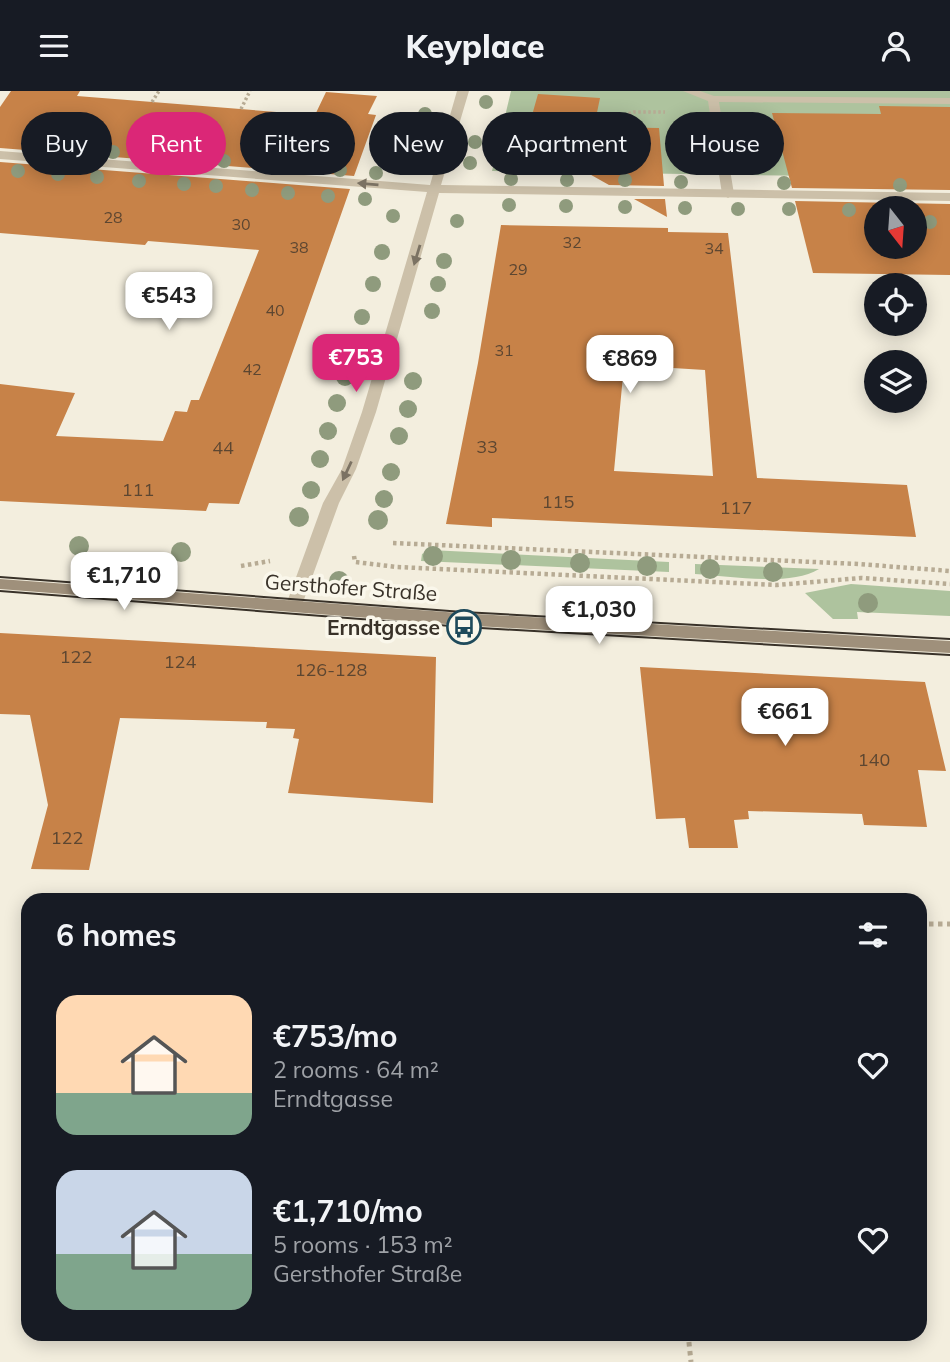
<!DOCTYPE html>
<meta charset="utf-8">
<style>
:root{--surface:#171b24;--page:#242831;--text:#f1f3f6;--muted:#9ea1a6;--accent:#db2777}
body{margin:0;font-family:Mulish,sans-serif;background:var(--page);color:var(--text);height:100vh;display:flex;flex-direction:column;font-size:26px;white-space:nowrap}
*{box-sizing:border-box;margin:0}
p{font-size:23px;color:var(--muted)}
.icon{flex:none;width:38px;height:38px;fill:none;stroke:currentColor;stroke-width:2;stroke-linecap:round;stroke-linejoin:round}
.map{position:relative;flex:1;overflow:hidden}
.sheet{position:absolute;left:21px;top:802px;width:906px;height:448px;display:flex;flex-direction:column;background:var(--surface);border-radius:21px;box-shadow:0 4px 18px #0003}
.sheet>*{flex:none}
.top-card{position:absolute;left:21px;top:21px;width:908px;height:63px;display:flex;gap:14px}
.needle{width:46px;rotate:163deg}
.buttons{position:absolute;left:864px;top:105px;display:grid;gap:14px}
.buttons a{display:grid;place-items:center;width:63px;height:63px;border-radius:50%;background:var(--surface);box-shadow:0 4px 18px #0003;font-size:35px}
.price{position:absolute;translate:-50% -60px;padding:0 16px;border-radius:14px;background:#fff;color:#222;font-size:23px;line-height:46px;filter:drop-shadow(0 2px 4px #0008)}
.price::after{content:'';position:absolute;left:50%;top:42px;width:21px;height:16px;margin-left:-10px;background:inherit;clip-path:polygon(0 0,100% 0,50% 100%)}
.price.on{background:var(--accent);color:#fff}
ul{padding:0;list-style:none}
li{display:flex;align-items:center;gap:21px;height:175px;padding:0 35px}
li span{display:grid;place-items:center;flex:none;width:196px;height:140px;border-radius:21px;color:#555}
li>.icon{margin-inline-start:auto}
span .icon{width:84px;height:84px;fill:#fffc;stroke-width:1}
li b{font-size:30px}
h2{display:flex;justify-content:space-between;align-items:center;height:84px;padding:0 35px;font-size:30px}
.pill{padding:0 24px;border-radius:32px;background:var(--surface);box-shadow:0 4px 18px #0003;font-size:24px;line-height:63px}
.pill.on{background:var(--accent);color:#fff}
header{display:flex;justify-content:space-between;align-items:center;height:91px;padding:0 35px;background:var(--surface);font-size:32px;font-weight:800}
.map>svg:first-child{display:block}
.green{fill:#aec39e}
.building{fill:#c78248;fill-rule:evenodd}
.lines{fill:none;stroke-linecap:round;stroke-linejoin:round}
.path-far2{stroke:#b7ab94;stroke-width:3.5;stroke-dasharray:2.5 2.5;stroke-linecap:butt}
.path-far1{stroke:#b7ab94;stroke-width:4.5;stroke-dasharray:3.5 3.5;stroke-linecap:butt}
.path{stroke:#b7ab94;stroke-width:5;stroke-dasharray:4.5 4.5;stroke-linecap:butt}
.lane{fill:#ccc0a9;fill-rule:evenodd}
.street{fill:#ccc0a9;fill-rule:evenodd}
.secondary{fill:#9f907b;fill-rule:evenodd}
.tram{stroke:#393229;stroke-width:2}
.tree{fill:#8f9b7d}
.oneway{fill:#7b7263}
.labels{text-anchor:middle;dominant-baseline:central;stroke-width:7;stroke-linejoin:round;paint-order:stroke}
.far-number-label{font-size:16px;fill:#5c4631}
.number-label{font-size:18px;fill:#5c4631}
.street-label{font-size:21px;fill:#393229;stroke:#faf7eb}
.poi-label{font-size:21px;font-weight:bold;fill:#393229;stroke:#faf7eb;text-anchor:end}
</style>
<header><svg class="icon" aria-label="menu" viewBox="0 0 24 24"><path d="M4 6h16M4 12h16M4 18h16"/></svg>Keyplace<svg class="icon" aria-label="person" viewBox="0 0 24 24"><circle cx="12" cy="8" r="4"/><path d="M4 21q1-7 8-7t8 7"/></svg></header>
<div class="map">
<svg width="950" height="1271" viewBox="0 0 950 1271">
<rect width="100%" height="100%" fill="#f3eede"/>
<path class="green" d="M511,0H950V87L492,80Z
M430,459L669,471V481L421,470L422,463Z
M695,473L819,478C789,496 730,485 695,483Z
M851,493L950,500V525L857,521L858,528H833L805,502Z"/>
<path class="building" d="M11,0H80L77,5L315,24L326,1L377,5L368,23L376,24L354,85L0,57V16Z
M538,3L600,7L594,36L659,37L664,95L609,94L502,34L529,35Z
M879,15L950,16V99L792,97L772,22L881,23Z
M0,71L350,98L239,413L209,412L206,420L0,410V293L75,302L56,345L163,350L175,320L187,321L191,309H199L259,159L148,150L145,154L0,142Z
M634,108H665L667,126Z
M795,110L950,113V184L813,182ZM877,117H915V156H877Z
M501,134L668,137V141L728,142L757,387L907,394L916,446L492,427V436L446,433L478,272ZM624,274L705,279L713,385L614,380Z
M0,542L436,566L433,712L288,702L299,648L293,647L295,638L266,637L267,631L120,627L89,779L31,778L48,714L30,624L0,623Z
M640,576L925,591L946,680L918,679L927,736L864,734L862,723L748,720L749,728L734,729L738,757H689L685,727L656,728Z"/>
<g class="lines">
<path class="path-far2" d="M152,11L159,0
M241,18L250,0
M495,30L513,45L547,64
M600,32L634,21H665"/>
<path class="path-far1" d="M393,452L858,473L950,480
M354,465L355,471L397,476L777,494L861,487L950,493
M241,475L270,470"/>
<path class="path" d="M920,833H950
M688,1242L691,1271"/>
<path class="lane" d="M683,0H700L714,5L950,7V13L719,11L734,103L728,107L722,103L708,10Z"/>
<path class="street" d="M457,0H469L441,94L950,102V110L439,102L376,321L356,378L339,412L302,514L300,518H288L286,514L323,412L342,378L362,321L427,101L0,68V60L430,94Z"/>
<path class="secondary" d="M0,488L459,522L950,550V562L459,534L0,498Z"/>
<path class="tram" d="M0,486L463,521L950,548
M0,500L464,536L950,564"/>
</g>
<g class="tree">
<circle cx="486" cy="11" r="7"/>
<circle cx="425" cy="23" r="7"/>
<circle cx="418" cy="44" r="7"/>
<circle cx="475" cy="51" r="7"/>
<circle cx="36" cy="55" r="7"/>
<circle cx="75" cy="58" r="7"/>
<circle cx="113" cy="61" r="7"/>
<circle cx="150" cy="64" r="7"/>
<circle cx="189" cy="67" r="7"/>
<circle cx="411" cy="69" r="7"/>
<circle cx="224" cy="70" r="7"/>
<circle cx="470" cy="72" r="7"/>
<circle cx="266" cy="73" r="7"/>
<circle cx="301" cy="76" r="7"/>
<circle cx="340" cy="79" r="7"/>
<circle cx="18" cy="80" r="7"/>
<circle cx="376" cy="82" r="7"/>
<circle cx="58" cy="83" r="7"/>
<circle cx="97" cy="86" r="7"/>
<circle cx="511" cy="88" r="7"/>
<circle cx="567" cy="89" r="7"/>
<circle cx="625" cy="89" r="7"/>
<circle cx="139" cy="90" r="7"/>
<circle cx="681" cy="91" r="7"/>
<circle cx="784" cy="92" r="7"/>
<circle cx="184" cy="93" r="7"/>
<circle cx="900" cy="94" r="7"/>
<circle cx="216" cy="95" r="7"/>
<circle cx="252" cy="99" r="7"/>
<circle cx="288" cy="102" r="7"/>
<circle cx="328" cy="105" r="7"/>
<circle cx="365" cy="108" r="7"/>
<circle cx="509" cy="114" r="7"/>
<circle cx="566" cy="115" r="7"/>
<circle cx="625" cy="116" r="7"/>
<circle cx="685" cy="117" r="7"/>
<circle cx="738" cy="118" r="7"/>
<circle cx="789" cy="118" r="7"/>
<circle cx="849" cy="119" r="7"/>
<circle cx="393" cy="125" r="7"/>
<circle cx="457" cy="130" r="7"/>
<circle cx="930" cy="131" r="7"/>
<circle cx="382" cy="161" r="8"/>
<circle cx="444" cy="170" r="8"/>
<circle cx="373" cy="193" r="8"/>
<circle cx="438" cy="193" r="8"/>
<circle cx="432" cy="220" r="8"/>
<circle cx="362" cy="226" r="8"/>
<circle cx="352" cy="260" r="8"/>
<circle cx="345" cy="286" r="9"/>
<circle cx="413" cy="290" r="9"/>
<circle cx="337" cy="312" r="9"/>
<circle cx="408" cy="318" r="9"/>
<circle cx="328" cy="340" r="9"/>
<circle cx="399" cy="345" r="9"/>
<circle cx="320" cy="368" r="9"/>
<circle cx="391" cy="381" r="9"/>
<circle cx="311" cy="399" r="9"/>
<circle cx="384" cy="408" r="9"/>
<circle cx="299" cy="426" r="10"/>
<circle cx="378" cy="429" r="10"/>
<circle cx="79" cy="455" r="10"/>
<circle cx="181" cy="461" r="10"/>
<circle cx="433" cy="465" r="10"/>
<circle cx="511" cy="469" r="10"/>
<circle cx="580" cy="472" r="10"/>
<circle cx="647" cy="475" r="10"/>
<circle cx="710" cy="478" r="10"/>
<circle cx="773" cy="481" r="10"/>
<circle cx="339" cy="490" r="10"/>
<circle cx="868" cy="512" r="10"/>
</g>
<defs><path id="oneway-solid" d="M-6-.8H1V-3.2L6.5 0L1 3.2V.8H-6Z" transform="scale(1.75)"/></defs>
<g class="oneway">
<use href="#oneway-solid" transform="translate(368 93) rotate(-175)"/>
<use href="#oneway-solid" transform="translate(417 164) rotate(107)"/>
<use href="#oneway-solid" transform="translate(347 380) rotate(115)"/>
</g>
<defs>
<g id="bus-ring" transform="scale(1.75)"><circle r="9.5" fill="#faf7eb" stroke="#1e4a5b" stroke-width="1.5"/><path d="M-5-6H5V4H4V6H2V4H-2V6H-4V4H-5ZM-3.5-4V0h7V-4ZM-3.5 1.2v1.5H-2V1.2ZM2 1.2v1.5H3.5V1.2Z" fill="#1e4a5b"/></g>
</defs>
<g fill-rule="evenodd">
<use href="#bus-ring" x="464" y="536"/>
</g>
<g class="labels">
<g class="far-number-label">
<text x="113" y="126">28</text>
<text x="241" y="133">30</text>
<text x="572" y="151">32</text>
<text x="299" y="156">38</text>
<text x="714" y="157">34</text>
<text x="518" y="178">29</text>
<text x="275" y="219">40</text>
<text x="504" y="259">31</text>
<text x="252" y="278">42</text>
</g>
<g class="number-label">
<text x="487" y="355">33</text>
<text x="223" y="356">44</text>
<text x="138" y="398">111</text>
<text x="558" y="410">115</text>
<text x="736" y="416">117</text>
<text x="76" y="565">122</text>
<text x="180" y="570">124</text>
<text x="331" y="578">126-128</text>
<text x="874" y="668">140</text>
<text x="67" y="746">122</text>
</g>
<g class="street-label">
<text transform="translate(351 496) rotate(4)">Gersthofer Straße</text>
</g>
<g class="poi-label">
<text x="440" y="536">Erndtgasse</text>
</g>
</g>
</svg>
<div class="buttons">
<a><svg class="needle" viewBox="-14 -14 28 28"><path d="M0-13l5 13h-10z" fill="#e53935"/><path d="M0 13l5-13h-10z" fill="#9ea1a6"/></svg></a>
<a><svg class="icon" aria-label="locate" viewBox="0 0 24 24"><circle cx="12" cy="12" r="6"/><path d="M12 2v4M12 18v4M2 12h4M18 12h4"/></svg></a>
<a><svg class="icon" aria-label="layers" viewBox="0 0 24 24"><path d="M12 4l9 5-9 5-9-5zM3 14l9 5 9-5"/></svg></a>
</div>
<b class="price" style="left:169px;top:241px">€543</b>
<b class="price on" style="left:356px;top:303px">€753</b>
<b class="price" style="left:630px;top:304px">€869</b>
<b class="price" style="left:124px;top:521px">€1,710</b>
<b class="price" style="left:599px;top:555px">€1,030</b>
<b class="price" style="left:785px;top:657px">€661</b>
<div class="top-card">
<a class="pill">Buy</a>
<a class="pill on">Rent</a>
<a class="pill">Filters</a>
<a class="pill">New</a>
<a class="pill">Apartment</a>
<a class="pill">House</a>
</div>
<section class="sheet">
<h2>6 homes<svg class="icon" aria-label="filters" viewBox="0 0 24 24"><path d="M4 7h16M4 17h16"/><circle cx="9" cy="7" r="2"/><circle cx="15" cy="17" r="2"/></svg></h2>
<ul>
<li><span style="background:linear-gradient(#ffd9b3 70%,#7fa58c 0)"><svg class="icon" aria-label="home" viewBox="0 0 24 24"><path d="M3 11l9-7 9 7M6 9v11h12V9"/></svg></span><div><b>€753/mo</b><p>2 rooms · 64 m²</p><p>Erndtgasse</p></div><svg class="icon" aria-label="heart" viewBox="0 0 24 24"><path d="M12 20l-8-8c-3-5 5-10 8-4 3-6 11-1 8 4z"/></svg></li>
<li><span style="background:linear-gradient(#c9d6e8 60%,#7fa58c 0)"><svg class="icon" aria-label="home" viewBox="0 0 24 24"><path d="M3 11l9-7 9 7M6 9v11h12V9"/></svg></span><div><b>€1,710/mo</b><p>5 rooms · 153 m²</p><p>Gersthofer Straße</p></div><svg class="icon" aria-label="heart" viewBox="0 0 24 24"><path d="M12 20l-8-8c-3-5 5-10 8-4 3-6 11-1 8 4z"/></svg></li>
</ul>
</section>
</div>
